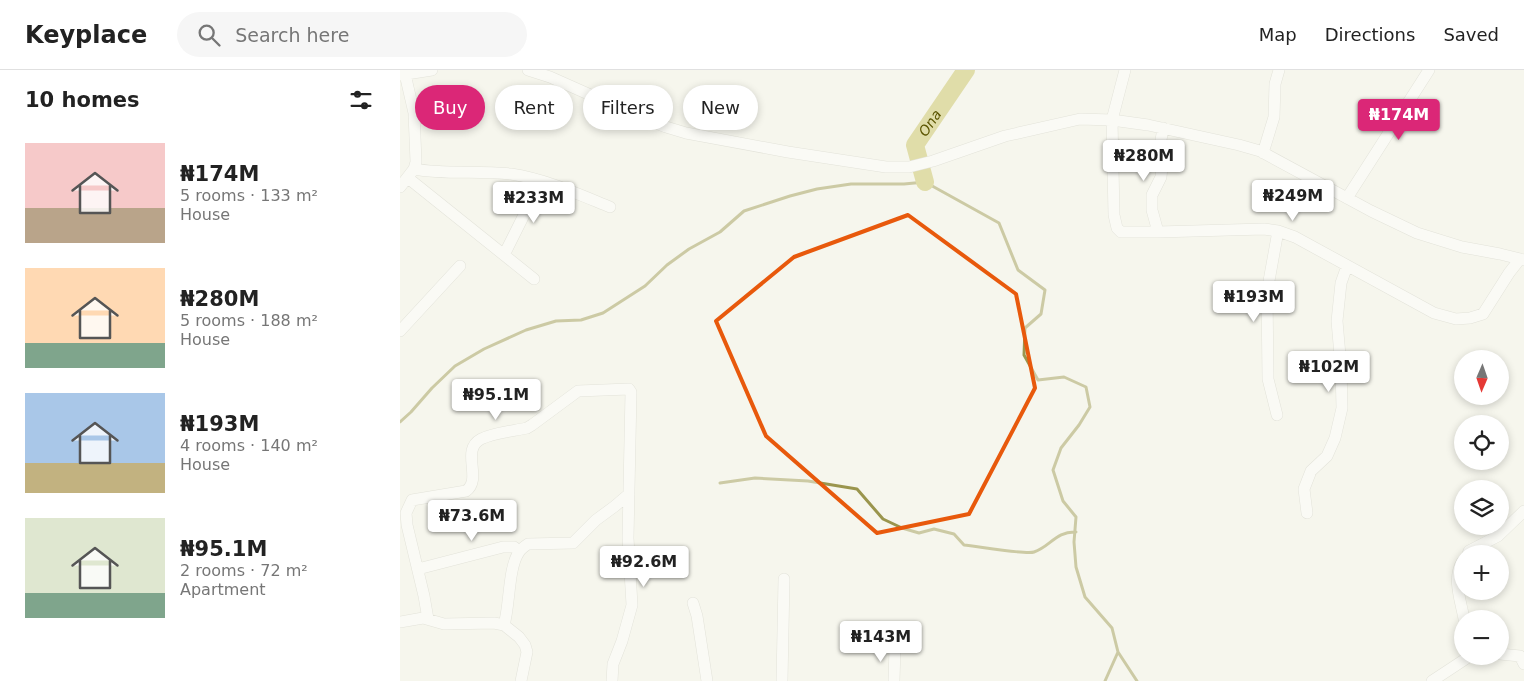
<!DOCTYPE html>
<meta charset="utf-8">
<style>
:root{--surface:#fff;--page:#f6f6f6;--text:#222;--muted:#767676;--line:#e0e0e0;--accent:#db2777}
body{margin:0;font-family:"DejaVu Sans",sans-serif;background:var(--page);color:var(--text);height:100vh;display:flex;flex-direction:column;font-size:19px;white-space:nowrap}
*{box-sizing:border-box;margin:0}
p{font-size:16px;color:var(--muted)}
.icon{flex:none;width:28px;height:28px;fill:none;stroke:currentColor;stroke-width:2;stroke-linecap:round;stroke-linejoin:round}
.map{position:relative;flex:1;overflow:hidden}
.details{display:flex;flex-direction:column;background:var(--surface);width:400px}
.details>*{flex:none}
.top-card{position:absolute;left:15px;top:15px;width:475px;height:45px;display:flex;gap:10px}
.needle{width:32px;rotate:182deg}
.buttons{position:absolute;left:1054px;top:280px;display:grid;gap:10px}
.buttons a{display:grid;place-items:center;width:55px;height:55px;border-radius:50%;background:var(--surface);box-shadow:0 2px 8px #0003;font-size:25px}
.price{position:absolute;translate:-50% -42px;padding:0 11px;border-radius:5px;background:#fff;color:#222;font-size:16px;line-height:32px;filter:drop-shadow(0 1px 2px #0008)}
.price::after{content:'';position:absolute;left:50%;top:30px;width:15px;height:11px;margin-left:-8px;background:inherit;clip-path:polygon(0 0,100% 0,50% 100%)}
.price.current{background:var(--accent);color:#fff}
ul{padding:0;list-style:none}
li{display:flex;align-items:center;gap:15px;height:125px;padding:0 25px}
li span{display:grid;place-items:center;flex:none;width:140px;height:100px;border-radius:0px;color:#555}
li>.icon{margin-inline-start:auto}
span .icon{width:60px;height:60px;fill:#fffc;stroke-width:1}
li b{font-size:21px}
h2{display:flex;justify-content:space-between;align-items:center;height:60px;padding:0 25px;font-size:21px}
.pill{padding:0 18px;border-radius:22px;background:var(--surface);box-shadow:0 2px 8px #0003;font-size:18px;line-height:45px}
.pill.current{background:var(--accent);color:#fff}
header{display:flex;align-items:center;gap:30px;box-sizing:border-box;height:70px;padding:0 25px;background:var(--surface);border-bottom:1px solid var(--line)}
header strong{font-size:24px}
nav{display:flex;gap:28px;margin-inline-start:auto;font-size:18px}
.search{width:350px;height:45px;background:var(--page);display:flex;align-items:center;gap:12px;box-sizing:border-box;padding:0 18px;border-radius:28px;color:var(--muted);font-size:19px}
main{display:flex;flex:1;min-height:0}
.map>svg:first-child{display:block}
.lines{fill:none;stroke-linecap:round;stroke-linejoin:round}
.stream{stroke:#9a954d;stroke-width:3}
.river{stroke:#c6be58;stroke-width:18}
.minor-casing{stroke:#ccccc3;stroke-width:12}
.minor{stroke:#fff;stroke-width:11}
.marked{fill:none;stroke:#e8590c;stroke-width:4;stroke-linejoin:round}
.labels{text-anchor:middle;dominant-baseline:central;stroke-width:4.5;stroke-linejoin:round;paint-order:stroke}
.water-label{font-size:14px;font-style:italic;fill:#5b5501;stroke:#fffffe}
</style>
<header>
<strong>Keyplace</strong>
<div class="search"><svg class="icon" aria-label="search" viewBox="0 0 24 24"><circle cx="10" cy="10" r="6"/><path d="M15 15l6 6"/></svg>Search here</div>
<nav><a>Map</a><a>Directions</a><a>Saved</a></nav>
</header>
<main>
<section class="details">
<h2>10 homes<svg class="icon" aria-label="filters" viewBox="0 0 24 24"><path d="M4 7h16M4 17h16"/><circle cx="9" cy="7" r="2"/><circle cx="15" cy="17" r="2"/></svg></h2>
<ul>
<li><span style="background:linear-gradient(#f6c9c9 65%,#b9a48a 0)"><svg class="icon" aria-label="home" viewBox="0 0 24 24"><path d="M3 11l9-7 9 7M6 9v11h12V9"/></svg></span><div><b>₦174M</b><p>5 rooms · 133 m²</p><p>House</p></div></li>
<li><span style="background:linear-gradient(#ffd9b3 75%,#7fa58c 0)"><svg class="icon" aria-label="home" viewBox="0 0 24 24"><path d="M3 11l9-7 9 7M6 9v11h12V9"/></svg></span><div><b>₦280M</b><p>5 rooms · 188 m²</p><p>House</p></div></li>
<li><span style="background:linear-gradient(#a9c7e8 70%,#c2b280 0)"><svg class="icon" aria-label="home" viewBox="0 0 24 24"><path d="M3 11l9-7 9 7M6 9v11h12V9"/></svg></span><div><b>₦193M</b><p>4 rooms · 140 m²</p><p>House</p></div></li>
<li><span style="background:linear-gradient(#dfe7d0 75%,#7fa58c 0)"><svg class="icon" aria-label="home" viewBox="0 0 24 24"><path d="M3 11l9-7 9 7M6 9v11h12V9"/></svg></span><div><b>₦95.1M</b><p>2 rooms · 72 m²</p><p>Apartment</p></div></li>
</ul>
</section>
<div class="map">
<svg width="1124" height="611" viewBox="0 0 1124 611">
<rect width="100%" height="100%" fill="#f6f6ed"/>
<g class="lines">
<path class="stream" d="M0,352L11,342L32,318L55,296L84,279L126,260L156,251L181,250L203,243L245,216L267,195L289,179L320,162L344,141L390,126L417,119L451,114H504L525,112L599,153L618,200L645,220L641,244L625,258L624,285L638,310L664,307L686,317L690,337L679,355L661,378L653,400L663,431L676,447L674,472L676,497L685,527L712,558L718,582L737,611
M320,413L355,408L408,411L457,419L483,449L502,458L519,463L534,459L554,464L564,475C576,476 626,485 634,482C650,477 656,461 676,462
M705,611L718,582"/>
<path class="river" id="s1" d="M525,112L515,75L566,0"/>
<g class="minor-casing">
<path id="minor" d="M128,0L150,7L240,47L266,57L286,63L388,82L486,97H509L533,91L605,66L680,49L712,50L748,55L839,75L860,81L971,141L1017,163L1062,177L1100,184L1124,190
M725,0L712,50L714,145L717,158L721,162H758L864,159L878,161L895,167L1034,243L1056,249L1070,248L1083,244L1109,203L1120,189
M0,5L32,0
M712,73L726,79L742,81L758,88
M863,83L874,47L875,14L879,0
M14,99C46,105 78,100 111,104C145,109 178,124 210,137
M8,108L134,209
M0,117L14,99L16,92L14,43L5,4
M947,128L1029,0
M758,162L752,140V125L761,107L762,97L758,88L763,58
M104,185L141,111
M0,261L60,196
M877,345L868,309L867,222L878,161
M907,443L904,419L911,401L927,386L935,368L942,338L941,297L937,251L941,213L947,196
M1068,484L1069,481L1098,466L1124,441
M1062,492C1052,509 1061,531 1064,549
M18,499L103,477H114L119,481
M293,533L297,546L307,611
M28,549L24,526L7,455L6,443L12,430L66,421C83,409 60,380 81,369C93,363 113,361 127,358L132,355L178,321L229,319L231,322L228,468L232,535L222,571L213,594L212,611
M0,552L23,548L44,554L94,553L104,555L119,567L125,575L127,582L121,611
M104,555C110,535 108,498 119,482C121,479 125,476 128,474L173,473L196,450L215,436L229,424
M1100,584L1120,586L1124,594
M382,611L384,509
M494,611L495,577
M1032,611L1070,586"/>
</g>
<use href="#minor" class="minor"/>
</g>
<path d="M0 0H1124V611H0ZM508,145L616,224L635,318L569,444L477,463L366,366L316,251L394,187Z" fill="#f6f6ed" fill-opacity=".55" fill-rule="evenodd"/>
<path class="marked" d="M508,145L616,224L635,318L569,444L477,463L366,366L316,251L394,187Z"/>
<g class="labels">
<g class="water-label">
<text stroke="none"><textPath href="#s1" startOffset="65">Ona</textPath></text>
</g>
</g>
</svg>
<div class="buttons">
<a><svg class="needle" viewBox="-14 -14 28 28"><path d="M0-13l5 13h-10z" fill="#e53935"/><path d="M0 13l5-13h-10z" fill="#767676"/></svg></a>
<a><svg class="icon" aria-label="locate" viewBox="0 0 24 24"><circle cx="12" cy="12" r="6"/><path d="M12 2v4M12 18v4M2 12h4M18 12h4"/></svg></a>
<a><svg class="icon" aria-label="layers" viewBox="0 0 24 24"><path d="M12 4l9 5-9 5-9-5zM3 14l9 5 9-5"/></svg></a>
<a>+</a>
<a>−</a>
</div>
<b class="price current" style="left:999px;top:71px">₦174M</b>
<b class="price" style="left:744px;top:112px">₦280M</b>
<b class="price" style="left:893px;top:152px">₦249M</b>
<b class="price" style="left:134px;top:154px">₦233M</b>
<b class="price" style="left:854px;top:253px">₦193M</b>
<b class="price" style="left:929px;top:323px">₦102M</b>
<b class="price" style="left:96px;top:351px">₦95.1M</b>
<b class="price" style="left:72px;top:472px">₦73.6M</b>
<b class="price" style="left:244px;top:518px">₦92.6M</b>
<b class="price" style="left:481px;top:593px">₦143M</b>
<div class="top-card">
<a class="pill current">Buy</a>
<a class="pill">Rent</a>
<a class="pill">Filters</a>
<a class="pill">New</a>
</div>
</div>
</main>
